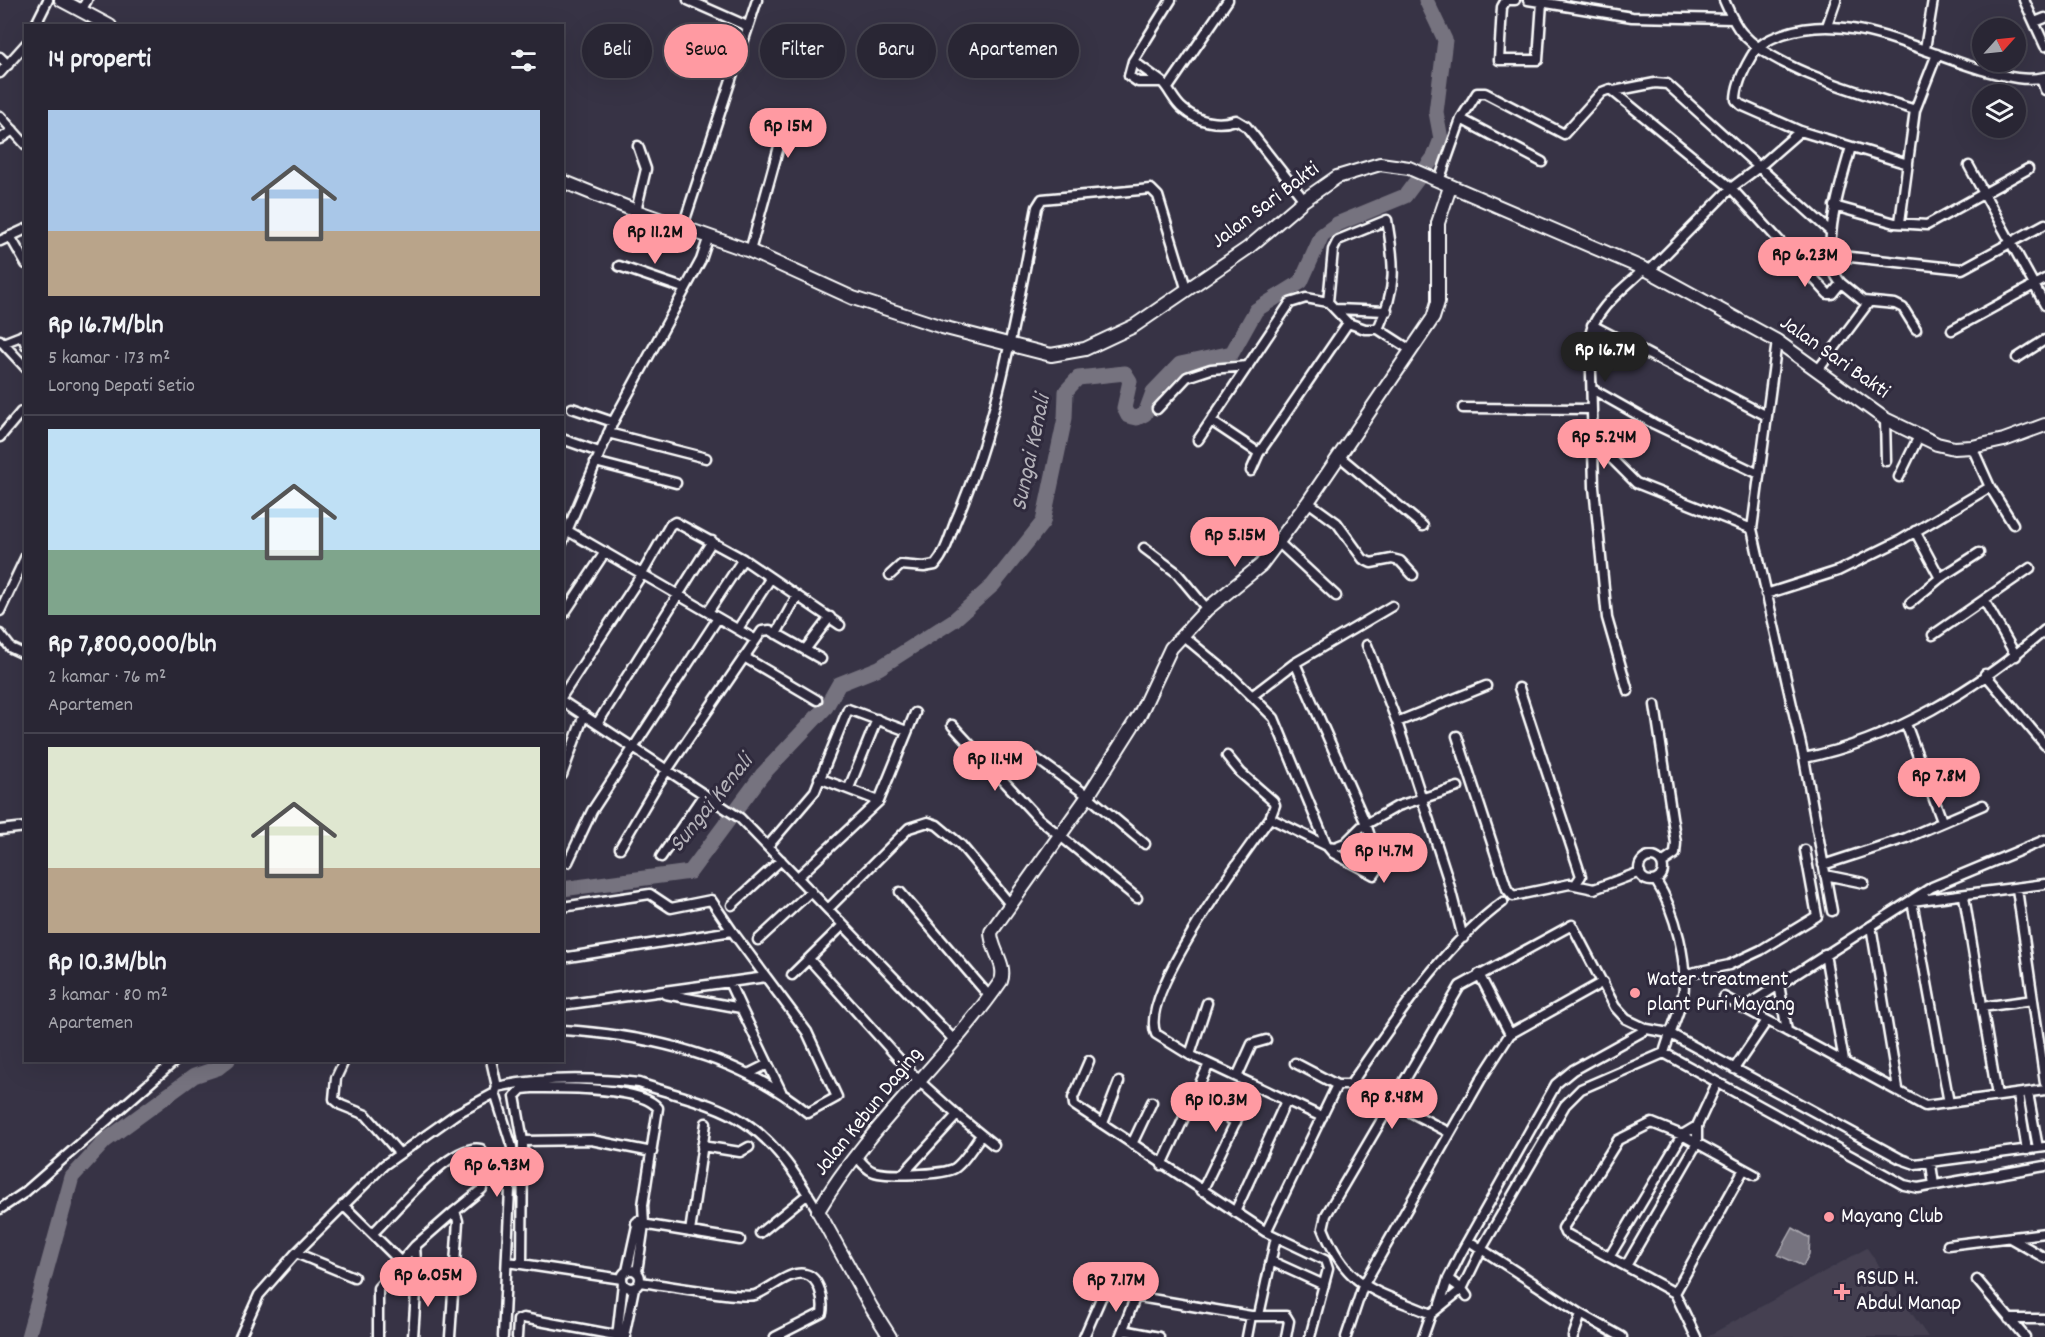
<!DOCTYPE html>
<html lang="id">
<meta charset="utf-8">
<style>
:root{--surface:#292634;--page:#312e3c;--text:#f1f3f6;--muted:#a5a5ac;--line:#45434f;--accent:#ff9aa2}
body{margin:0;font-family:Dekko,sans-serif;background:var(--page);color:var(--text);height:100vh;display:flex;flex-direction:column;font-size:22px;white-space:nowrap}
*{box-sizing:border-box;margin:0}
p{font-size:20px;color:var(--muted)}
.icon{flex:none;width:33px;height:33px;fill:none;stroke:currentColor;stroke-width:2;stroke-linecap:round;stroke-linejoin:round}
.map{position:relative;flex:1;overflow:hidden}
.panel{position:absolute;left:24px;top:24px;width:540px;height:1038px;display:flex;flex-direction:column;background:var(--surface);border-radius:0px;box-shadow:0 6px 24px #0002,0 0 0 2px var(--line)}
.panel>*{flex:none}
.top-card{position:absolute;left:582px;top:24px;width:570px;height:54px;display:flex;gap:12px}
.needle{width:39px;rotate:63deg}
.fabs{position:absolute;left:1972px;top:18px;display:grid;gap:12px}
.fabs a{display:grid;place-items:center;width:54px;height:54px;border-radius:50%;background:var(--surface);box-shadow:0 6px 24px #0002,0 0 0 2px var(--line);font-size:30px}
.price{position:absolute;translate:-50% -51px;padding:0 14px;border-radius:21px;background:var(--accent);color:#111;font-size:20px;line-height:39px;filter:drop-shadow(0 2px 3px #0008)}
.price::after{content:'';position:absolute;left:50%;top:36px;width:18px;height:14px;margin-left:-9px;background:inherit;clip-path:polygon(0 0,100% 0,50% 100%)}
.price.current{background:#222;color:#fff}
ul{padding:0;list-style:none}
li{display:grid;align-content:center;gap:12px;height:318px;padding:0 24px}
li+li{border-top:2px solid var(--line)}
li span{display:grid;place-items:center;height:186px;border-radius:0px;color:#555}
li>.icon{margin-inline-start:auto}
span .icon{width:108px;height:108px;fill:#fffc;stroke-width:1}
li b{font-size:26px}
h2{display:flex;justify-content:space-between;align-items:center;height:72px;padding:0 24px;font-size:26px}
.pill{padding:0 21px;border-radius:27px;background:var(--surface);box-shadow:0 6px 24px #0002,0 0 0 2px var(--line);font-size:21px;line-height:54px}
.pill.current{background:var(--accent);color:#111}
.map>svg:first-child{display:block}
.built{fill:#444051}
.water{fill:#76737f;stroke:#adabb2;stroke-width:1.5}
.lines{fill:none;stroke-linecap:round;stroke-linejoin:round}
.river{stroke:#76737f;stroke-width:15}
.street-casing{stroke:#fff;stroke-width:13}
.secondary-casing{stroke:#fff;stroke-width:16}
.street{stroke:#2f2a3d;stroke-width:8}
.secondary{stroke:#2f2a3d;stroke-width:12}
.poi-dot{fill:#ff9aa2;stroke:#2f2a3d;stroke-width:2}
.labels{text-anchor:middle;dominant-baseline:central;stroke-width:6;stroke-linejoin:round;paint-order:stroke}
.street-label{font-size:22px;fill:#fff;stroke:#2f2a3d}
.poi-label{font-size:22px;fill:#fff;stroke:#2f2a3d;text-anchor:start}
.water-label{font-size:24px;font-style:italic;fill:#b4b2b9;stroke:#2f2a3d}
</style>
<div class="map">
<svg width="2045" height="1337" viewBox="0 0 2045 1337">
<rect width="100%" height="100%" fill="#373345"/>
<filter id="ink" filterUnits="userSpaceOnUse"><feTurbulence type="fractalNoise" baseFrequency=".0167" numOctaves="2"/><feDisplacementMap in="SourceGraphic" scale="12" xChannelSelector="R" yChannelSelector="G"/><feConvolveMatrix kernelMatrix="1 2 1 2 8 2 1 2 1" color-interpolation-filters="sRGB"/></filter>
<g filter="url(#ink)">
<path class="built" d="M1867,1248L1928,1337H1706Z"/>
<path class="water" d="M1793,1228L1810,1238L1809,1254L1803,1266L1778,1255Z"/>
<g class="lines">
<path class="river" d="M562,889L690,872L762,775L826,707L839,684L879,668L954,620L993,585L1043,522L1065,418L1066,391L1078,378L1125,373L1130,381L1124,408L1128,416L1137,418L1145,414L1153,392L1180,364L1232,353L1256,310L1301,282L1322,235L1337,224L1405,196L1434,157L1441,139L1436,112L1445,40L1426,0
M28,1337L72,1177L105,1141L194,1076L218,1068L228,1060"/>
<g class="street-casing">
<path id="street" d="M688,0L747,26
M1171,0L1133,61L1129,76L1138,82H1162C1170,90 1174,102 1183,109C1198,122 1218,126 1236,120L1246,126L1304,200
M1515,0H1506L1502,7L1499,60H1538L1542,2
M1528,0L1632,17L1733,19
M1724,0C1729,11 1734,24 1742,33C1776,71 1866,94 1915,110
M2024,0L2045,46
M81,11L87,0
M2035,22L2045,18
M35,26L48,0
M1827,26L1836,0
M1925,49L1933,0
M0,57L8,65
M1133,61L1162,82
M0,73L26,44
M2041,78L2045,90
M1168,88L1228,0
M1614,91L1655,83L1667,84L1831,232
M0,116L26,145
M1461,119L1542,162
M0,139L13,130
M1908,164L1800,131L1741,105L1736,100C1736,87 1744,69 1751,57C1758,44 1769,39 1783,34C1853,10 1920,53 1986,71C2005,76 2025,82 2045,77
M1969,166L2045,305
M1439,181L1461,119L1477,93H1485L1564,134L1602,92L1610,89L1731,188L1828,294H1832L1841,283L1863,301L1895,304L1903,308L1916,329
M1834,206L1895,223L1927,225L2028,169
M636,211L646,169L638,146
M1900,222L1915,110L1937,54
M683,226L757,0
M10,236L26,264
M0,241L26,229
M750,251L783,132
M1832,255L1962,269L2045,224
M619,266L683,288
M1649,271L1731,188L1759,167L1800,131
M1841,283C1816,257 1842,179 1851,147
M1328,302L1333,250L1338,240L1387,220C1394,264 1398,286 1378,329
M1335,309L1387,311
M1592,325L1767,416
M1952,330L2045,279
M22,335L26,345
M0,340L26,368
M1777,341L1752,529L1804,758L1832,911
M3,343L26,334
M2017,358L2045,340
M1818,370L1869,302
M1592,389L1654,424L1759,474
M572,408L613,422
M1463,408L1591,409
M1157,409L1187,377L1211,369L1248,366
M1885,419L1886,461
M1211,421L1259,453
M608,433L706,458
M0,437L21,412L26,411
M562,439L599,452
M1592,439L1636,483L1752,529
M1198,440L1290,303L1306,298L1328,302L1348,323L1365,329H1378L1409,349
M1972,447L1990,487L2013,524
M1339,456L1423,526
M595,462L676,483
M1251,471L1259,453L1348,323
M1899,477L1919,436
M1308,502L1337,523L1363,559L1371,563L1392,559L1400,561L1413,575
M568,531L756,640
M1278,542L1336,596
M562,543L613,422L701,260L709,236
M1144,548L1176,572L1207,609
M890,575L901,565L924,567L935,565C946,552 950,535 956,520C999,421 1016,312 1037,207L1042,199L1151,189L1158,196L1187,291
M1940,578L1979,553
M1766,594L1838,571L1901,540L1990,487
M1984,600L2016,656
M1910,603L1940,578L1915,531
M0,611L26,556
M708,612L743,559
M562,617L605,552
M738,629L770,579
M0,634L11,648L26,655
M776,634L797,596
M1182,635L1229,674L1252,696L1295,663L1392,606
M1933,635L2030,568
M1367,645L1397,722L1447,876L1463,938
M805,650L830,617
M744,657L817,700
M1985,674L2045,745
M1519,688L1581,876L1575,885
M1628,691L1607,618L1594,487L1590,335C1596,307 1625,288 1644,269
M562,696L642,574L670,525L675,522L743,559L840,625
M1252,696L1274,718L1327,846L1333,853L1374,875L1380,866L1366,824L1295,663
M562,701L740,818L955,1041
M1655,705L1676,843L1675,854L1662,863
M1397,722L1486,686
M597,724L712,541
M1906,724L1942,821
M952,725L1038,818L1137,898
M1457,736L1507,889L1513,896L1570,884L1594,889L1640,872
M1227,756L1241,773L1273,801L1275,805L1270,818L1327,846L1335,847L1345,843L1361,827L1398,806L1458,787
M1804,758C1891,741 1979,688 2045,630
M1037,759L1088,796L1145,844
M562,775L584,715
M819,778L879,801
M849,788L877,719
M1270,818C1246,851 1137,997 1156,1034L1190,1055L1322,1117
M0,830L26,827
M768,846L815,791L848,709L907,731
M620,848L657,785L762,631L770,630L821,659
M1639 869a12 12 0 1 1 24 0a12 12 0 1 1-24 0Z
M661,857L704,794
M568,862L592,811L718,618
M1823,865L1906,838L1983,805
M1825,875L1864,883
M798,877L879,801L915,713
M1656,881C1675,910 1690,966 1682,1000C1677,1018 1669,1035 1664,1053
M2017,889L2045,1083
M900,892L990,997
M1964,896L1997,1096
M732,905L781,860
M562,907L650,894L671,908L711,900L732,931
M828,909L909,828L928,822L937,825L961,845L1010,904
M1871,926L1898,1089
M758,940L811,891
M1825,954L1844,1061
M562,958L732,931L766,977
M809,959L919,1081L957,1115L903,1174
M1479,974L1510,1034
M1686,974L1729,965L1761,950L1817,916L1805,850
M792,975L843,925
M729,982L741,1008
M1779,984L1787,1031
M665,994L741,1008L781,1091
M1724,997L1925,1106L2045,1090
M562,1005L766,977L807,1032L837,1097L808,1113C740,1056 649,1035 562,1030
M1982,1007L2033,1000
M1743,1008L1932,887L2045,840
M1190,1055L1207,1003
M491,1060L497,1087L495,1093L512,1147L503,1337
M344,1061L336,1078L334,1099L341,1105L366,1115L399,1153
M1089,1061L1073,1098L1074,1105L1266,1232L1325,1260L1328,1269L1310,1337
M1295,1063L1337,1085
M1734,1069L1766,1022
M748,1074L768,1064
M1237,1077L1252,1044L1266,1040
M497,1087C542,1077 593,1078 639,1083C673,1095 714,1102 744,1122C777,1143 799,1179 818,1211
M2028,1093L2038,1148
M2018,1094L2027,1150
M1192,1100L1236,1122
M1393,1103L1450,1133
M1949,1103L1912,901L2045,884
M957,1115L994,1145
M1103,1123L1119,1082
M523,1141L591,1140L652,1152
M1132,1144L1152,1102
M702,1146L740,1152L749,1147
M855,1155C860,1160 865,1168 872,1171C883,1177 945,1175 955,1168C965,1161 974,1145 981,1135
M1931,1164L1934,1185
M1162,1165L1209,1064
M1202,1191L1253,1086
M343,1205L400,1261
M0,1209L24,1193L176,1060
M1235,1212L1286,1101
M636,1223L740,1240
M690,1232L706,1123
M1266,1232L1337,1085H1350C1395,1021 1439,949 1503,902
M373,1233C393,1214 452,1141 481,1149L485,1157L482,1189L455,1211
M760,1233L808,1194
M2010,1238L2045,1258
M1469,1241L1581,1314L1622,1337
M1948,1245L2045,1233
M296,1253L354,1277
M1610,1256L1682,1135L1697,1126
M1271,1261L1324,1285
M508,1262L622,1279
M522,1264L523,1141L515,1096L522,1089L532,1088C559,1088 641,1086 658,1108L643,1205L644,1225L637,1272
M1626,1266L1697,1143V1126L1717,1083
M622 1279a9 9 0 1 1 18 0a9 9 0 1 1-18 0Z
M627,1271L638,1221
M1448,1279L1462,1289L1467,1296
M1977,1280L2025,1337
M640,1282C660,1284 741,1299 755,1295C769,1290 790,1270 805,1274C820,1277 824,1301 822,1313L775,1337
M1675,1293L1744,1169
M1440,1304L1448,1279L1461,1253L1556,1084L1573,1070L1647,1029L1669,1033L1901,1159L1915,1164L2045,1147
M1431,1314C1375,1290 1348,1290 1323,1228L1326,1215L1460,986L1572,925L1615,1007L1626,1019L1647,1029
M1259,1315L1276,1237
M2009,1319H2045
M1123,1330L1159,1337
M240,1337L259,1295L296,1253L384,1165L456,1114L495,1093
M378,1337V1288L415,1246
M413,1337L417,1277L415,1246L455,1211L458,1221L450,1337
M517,1337L518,1320L523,1318L626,1337
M617,1337L623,1283
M624,1337L634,1288
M1084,1337L1101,1298L1105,1293L1110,1292L1251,1316H1286L1289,1321L1286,1337
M1120,1337L1135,1298
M1247,1337L1251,1316
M1346,1337L1363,1286L1481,1079L1510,1034L1603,982
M1423,1337L1431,1314L1462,1289L1482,1248L1565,1105L1581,1089L1664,1053L1904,1185L1918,1188L2045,1166
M1573,1337L1581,1314
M1696,1337L1675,1293L1565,1233L1563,1228L1618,1140L1652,1123L1682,1135L1755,1175"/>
</g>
<g class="secondary-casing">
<path id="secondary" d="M61,0L110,26
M562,181L636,211L750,251L853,298L942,327L1051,355L1085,349L1134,326L1248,248L1304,200L1337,177L1380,164L1409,168L1649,271L1777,341L1885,419L1937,444L1954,448L1972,447L2004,440L2045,425
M890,1337L871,1307L818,1211C868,1126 945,1062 1001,981C1007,964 991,950 991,932L1088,796L1140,714L1171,648L1207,609L1261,565L1308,502L1433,318L1438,302V223L1450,187"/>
</g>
<use href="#street" class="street"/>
<use href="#secondary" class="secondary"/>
</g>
</g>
<g class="poi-dot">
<circle cx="1635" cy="993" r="6"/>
<circle cx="1829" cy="1217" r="6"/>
<path d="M1839 1283h6v6h6v6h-6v6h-6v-6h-6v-6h6z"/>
</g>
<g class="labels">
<g class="street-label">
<text transform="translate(1266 206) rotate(-37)">Jalan Sari Bakti</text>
<text transform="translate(1834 358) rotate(35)">Jalan Sari Bakti</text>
<text transform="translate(869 1112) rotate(-51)">Jalan Kebun Daging</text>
</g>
<g class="poi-label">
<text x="1647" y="980">Water treatment<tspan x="1647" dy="25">plant Puri Mayang</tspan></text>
<text x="1841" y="1217">Mayang Club</text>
<text x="1856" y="1279">RSUD H.<tspan x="1856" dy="25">Abdul Manap</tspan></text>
</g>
<g class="water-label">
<text transform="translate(1032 453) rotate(-78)">Sungai Kenali</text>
<text transform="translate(712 804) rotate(-51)">Sungai Kenali</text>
</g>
</g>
</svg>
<div class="fabs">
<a><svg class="needle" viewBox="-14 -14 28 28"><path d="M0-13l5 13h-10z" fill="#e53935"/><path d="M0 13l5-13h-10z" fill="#a5a5ac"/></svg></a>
<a><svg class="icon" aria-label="layers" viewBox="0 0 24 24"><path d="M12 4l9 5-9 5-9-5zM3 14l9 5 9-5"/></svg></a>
</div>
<b class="price" style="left:788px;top:159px">Rp 15M</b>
<b class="price" style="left:655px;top:265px">Rp 11.2M</b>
<b class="price" style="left:1805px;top:288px">Rp 6.23M</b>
<b class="price current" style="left:1605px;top:383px">Rp 16.7M</b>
<b class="price" style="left:1604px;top:470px">Rp 5.24M</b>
<b class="price" style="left:1235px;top:568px">Rp 5.15M</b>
<b class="price" style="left:995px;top:792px">Rp 11.4M</b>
<b class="price" style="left:1939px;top:809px">Rp 7.8M</b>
<b class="price" style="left:1384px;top:884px">Rp 14.7M</b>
<b class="price" style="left:1392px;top:1130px">Rp 8.48M</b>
<b class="price" style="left:1216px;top:1133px">Rp 10.3M</b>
<b class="price" style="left:497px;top:1198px">Rp 6.93M</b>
<b class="price" style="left:428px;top:1308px">Rp 6.05M</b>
<b class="price" style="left:1116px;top:1313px">Rp 7.17M</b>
<div class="top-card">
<a class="pill">Beli</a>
<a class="pill current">Sewa</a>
<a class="pill">Filter</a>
<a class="pill">Baru</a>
<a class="pill">Apartemen</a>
</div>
<section class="panel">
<h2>14 properti<svg class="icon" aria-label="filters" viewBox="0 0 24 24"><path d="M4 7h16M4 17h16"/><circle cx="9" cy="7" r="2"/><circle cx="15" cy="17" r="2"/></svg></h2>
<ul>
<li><span style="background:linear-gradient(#a9c7e8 65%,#b9a48a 0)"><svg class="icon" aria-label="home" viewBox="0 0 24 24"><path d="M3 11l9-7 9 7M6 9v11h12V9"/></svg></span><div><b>Rp 16.7M/bln</b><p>5 kamar · 173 m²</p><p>Lorong Depati Setio</p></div></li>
<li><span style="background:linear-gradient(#bfe0f5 65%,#7fa58c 0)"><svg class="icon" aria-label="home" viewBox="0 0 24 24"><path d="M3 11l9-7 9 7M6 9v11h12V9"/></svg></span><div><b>Rp 7,800,000/bln</b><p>2 kamar · 76 m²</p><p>Apartemen</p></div></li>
<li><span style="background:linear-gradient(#dfe7d0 65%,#b9a48a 0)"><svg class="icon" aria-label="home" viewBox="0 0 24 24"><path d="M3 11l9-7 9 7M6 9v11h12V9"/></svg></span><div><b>Rp 10.3M/bln</b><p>3 kamar · 80 m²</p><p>Apartemen</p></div></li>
</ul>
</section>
</div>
